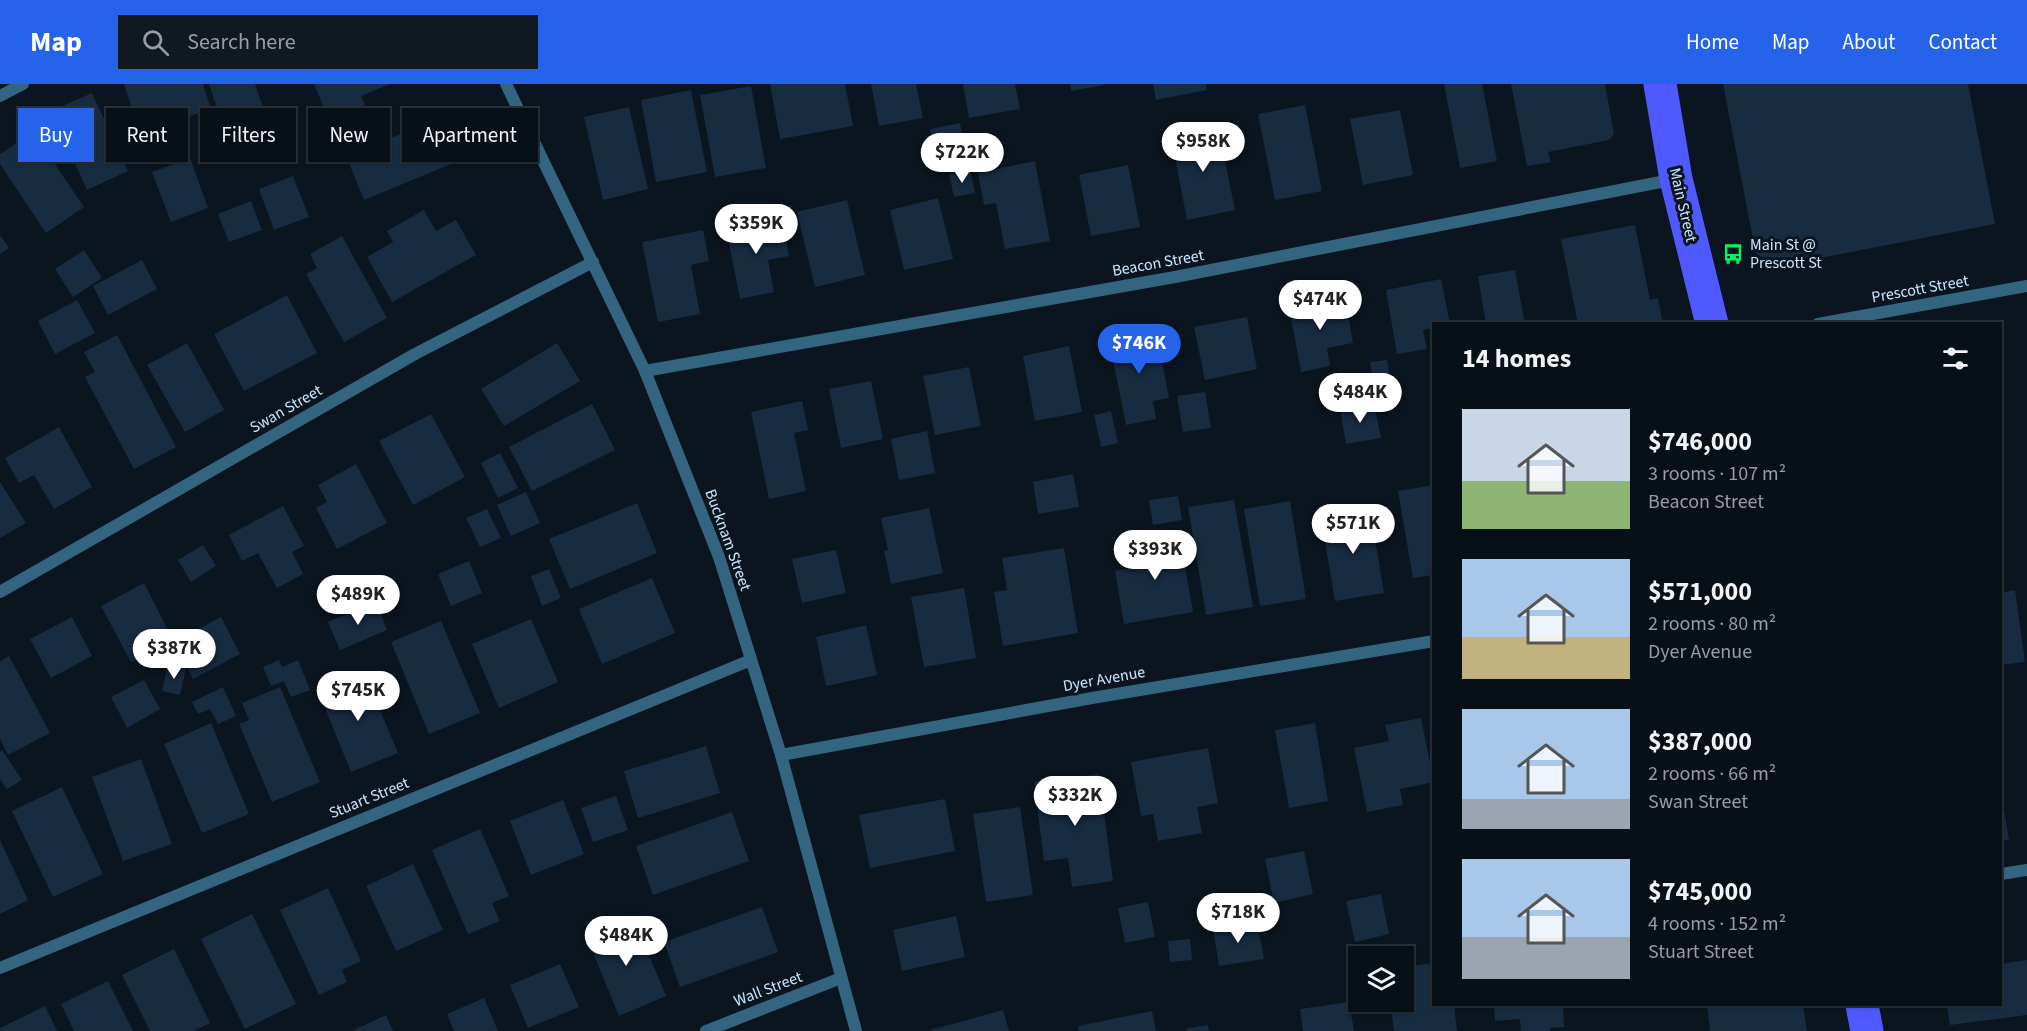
<!DOCTYPE html>
<meta charset="utf-8">
<style>
:root{--surface:#081017;--page:#111920;--text:#f1f3f6;--muted:#989da1;--line:#293036;--accent:#2563eb}
body{margin:0;font-family:"Source Sans 3",sans-serif;background:var(--page);color:var(--text);height:100vh;display:flex;flex-direction:column;font-size:22px;white-space:nowrap}
*{box-sizing:border-box;margin:0}
p{font-size:20px;color:var(--muted)}
.icon{flex:none;width:33px;height:33px;fill:none;stroke:currentColor;stroke-width:2;stroke-linecap:round;stroke-linejoin:round}
.map{position:relative;flex:1;overflow:hidden}
.panel{position:absolute;left:1432px;top:238px;width:570px;height:684px;display:flex;flex-direction:column;background:var(--surface);border-radius:0px;box-shadow:0 2px 4px #0004,0 0 0 2px var(--line)}
.panel>*{flex:none}
.guide{position:absolute;left:18px;top:24px;width:570px;height:54px;display:flex;gap:12px}
.tools{position:absolute;left:1348px;top:862px;display:grid;gap:12px}
.tools a{display:grid;place-items:center;width:66px;height:66px;border-radius:0px;background:var(--surface);box-shadow:0 2px 4px #0004,0 0 0 2px var(--line);font-size:30px}
.price{position:absolute;translate:-50% -51px;padding:0 14px;border-radius:21px;background:#fff;color:#222;font-size:20px;line-height:39px;filter:drop-shadow(0 2px 3px #0008)}
.price::after{content:'';position:absolute;left:50%;top:36px;width:18px;height:14px;margin-left:-9px;background:inherit;clip-path:polygon(0 0,100% 0,50% 100%)}
.price.on{background:var(--accent);color:#fff}
ul{padding:0;list-style:none}
li{display:flex;align-items:center;gap:18px;height:150px;padding:0 30px}
li span{display:grid;place-items:center;flex:none;width:168px;height:120px;border-radius:0px;color:#555}
li>.icon{margin-inline-start:auto}
span .icon{width:72px;height:72px;fill:#fffc;stroke-width:1}
li b{font-size:26px}
h2{display:flex;justify-content:space-between;align-items:center;height:72px;padding:0 30px;font-size:26px}
.chip{padding:0 21px;border-radius:0px;background:var(--surface);box-shadow:0 2px 4px #0004,0 0 0 2px var(--line);font-size:21px;line-height:54px}
.chip.on{background:var(--accent);color:#fff}
header{display:flex;align-items:center;gap:36px;box-sizing:border-box;height:84px;padding:0 30px;background:var(--accent);color:#fff}
header strong{font-size:28px}
nav{display:flex;gap:33px;margin-inline-start:auto;font-size:21px}
.search{width:420px;height:54px;background:var(--page);display:flex;align-items:center;gap:15px;box-sizing:border-box;padding:0 21px;border-radius:0px;color:var(--muted);font-size:22px}
.map>svg:first-child{display:block}
.building{fill:#172b41}
.lines{fill:none;stroke-linecap:round;stroke-linejoin:round}
.minor{stroke:#346580;stroke-width:12}
.tertiary{stroke:#346580;stroke-width:12}
.primary{stroke:#5059ff;stroke-width:33}
.labels{text-anchor:middle;dominant-baseline:central;stroke-width:6;stroke-linejoin:round;paint-order:stroke}
.street-label{font-size:16px;fill:#c9e7ff;stroke:#0b151f}
.poi-label{font-size:16px;fill:#c9e7ff;stroke:#0b151f;text-anchor:start}
</style>
<header>
<strong>Map</strong>
<div class="search"><svg class="icon" aria-label="search" viewBox="0 0 24 24"><circle cx="10" cy="10" r="6"/><path d="M15 15l6 6"/></svg>Search here</div>
<nav><a>Home</a><a>Map</a><a>About</a><a>Contact</a></nav>
</header>
<div class="map">
<svg width="2027" height="947" viewBox="0 0 2027 947">
<rect width="100%" height="100%" fill="#0b151f"/>
<path class="building" d="M124,0H203L211,25L140,49Z
M209,0H255L272,49L252,56L247,38L224,45Z
M314,0H390L361,12L365,21L329,36Z
M770,0H845L853,42L780,55Z
M871,0H916L923,34L879,42Z
M963,0H1015L1020,25L969,34Z
M1070,0H1105V1L1071,7Z
M1153,0H1206L1207,6L1156,16Z
M1444,0H1482L1497,77L1460,84Z
M1511,0H1605L1614,50L1609,56L1548,68L1551,78L1527,82Z
M1723,0H1968L1995,140L1759,186Z
M751,2L766,84L715,93L700,11Z
M691,6L707,88L656,98L641,16Z
M92,9L128,87L87,106L51,27Z
M1305,21L1322,107L1275,116L1258,30Z
M629,23L648,105L603,116L584,33Z
M1400,26L1413,91L1363,101L1350,35Z
M438,35L456,78L364,116L346,72Z
M960,39L965,69L935,75L930,45Z
M1218,43L1235,126L1187,136L1171,52Z
M33,48L84,123L46,149L0,80V70Z
M190,74L208,124L171,138L152,88Z
M1035,77L1050,157L1005,165L996,119L984,121L978,89Z
M1128,81L1140,143L1091,152L1079,91Z
M970,86L975,109L954,113L949,90Z
M293,92L309,133L274,146L259,105Z
M938,114L953,175L904,186L890,126Z
M847,116L865,191L815,203L797,128Z
M251,117L262,146L229,158L218,130Z
M424,126L436,147L456,136L476,171L392,218L367,173L393,158L387,147Z
M781,133L789,172L768,176L774,208L740,215L726,144Z
M1635,141L1650,216L1658,214L1663,240H1578L1561,155Z
M703,146L709,177L691,181L700,230L658,238L642,158Z
M0,151L9,164L0,170Z
M342,152L387,234L344,258L306,190L317,184L310,170Z
M84,166L102,194L73,213L55,185Z
M142,176L157,205L108,231L93,202Z
M1515,186L1525,240H1486L1478,192Z
M1441,195L1450,240H1434V244L1423,246L1427,265L1397,270L1386,206Z
M287,211L317,269L244,307L214,250Z
M1345,213L1353,259L1327,264L1330,282L1301,288L1289,223Z
M77,216L95,249L55,270L38,237Z
M1247,233L1257,285L1205,296L1194,243Z
M1156,247L1169,314L1153,317L1156,335L1126,341L1109,256Z
M117,251L176,363L134,385L85,293L95,288L84,268Z
M187,259L224,326L185,348L147,281Z
M557,259L580,297L504,342L481,305Z
M1069,262L1082,328L1035,337L1023,272Z
M1387,276L1392,306L1375,309L1370,278Z
M969,283L981,342L935,351L923,292Z
M871,297L883,355L841,364L829,305Z
M1205,308L1211,344L1183,348L1177,312Z
M802,317L808,346L794,349L806,407L769,415L751,328Z
M1374,319L1381,354L1346,360L1340,325Z
M592,320L615,366L532,407L509,363Z
M1111,327L1118,359L1101,363L1094,331Z
M431,330L465,393L413,421L379,357Z
M59,343L92,403L54,425L34,391L19,399L5,374Z
M927,347L935,389L899,396L891,355Z
M500,369L518,404L498,414L481,379Z
M356,380L387,439L337,465L316,424L327,418L318,401Z
M1073,390L1079,423L1038,430L1033,398Z
M0,398L26,439L0,454Z
M1434,401V491L1413,494L1398,407Z
M526,408L540,439L511,452L497,421Z
M1178,412L1182,436L1153,441L1149,416Z
M1234,416L1253,523L1206,531L1188,423Z
M1290,417L1306,515L1260,522L1244,425Z
M637,419L657,469L570,505L549,455Z
M283,422L304,462L292,468L303,490L277,504L258,469L242,477L229,451Z
M929,424L943,489L891,500L884,467L888,466L881,434Z
M487,425L501,454L480,463L466,434Z
M1370,425L1384,509L1335,517L1321,434Z
M1179,449L1193,528L1124,540L1115,487L1137,483L1132,458Z
M203,461L216,482L191,498L178,476Z
M1064,464L1078,549L1003,562L994,508L1007,506L1002,474Z
M836,466L846,509L802,519L792,475Z
M469,477L482,509L451,522L438,490Z
M549,485L561,514L542,522L531,492Z
M652,494L675,549L602,580L579,525Z
M144,499L174,558L221,533L240,570L193,595L174,558L131,578L101,522Z
M964,504L976,574L924,583L911,513Z
M2015,506L2025,578L2001,581V509Z
M376,518L387,546L340,566L328,538Z
M72,533L92,572L51,594L30,555Z
M531,535L558,598L499,624L472,560Z
M441,537L480,629L429,650L391,558Z
M866,541L877,591L826,602L816,553Z
M9,572L50,649L8,671L0,655V577Z
M279,576L282,583L298,576L310,606L291,613L284,597L271,602L263,583Z
M168,580L186,584L180,611L162,607Z
M364,588L398,669L351,688L318,607Z
M144,596L160,625L127,644L111,613Z
M223,603L236,632L218,640L210,625L198,630L192,618Z
M280,603L320,698L272,718L239,640L249,636L242,619Z
M1421,634L1434,698L1400,705L1403,721L1367,728L1354,664L1389,657L1385,641Z
M211,639L249,730L202,749L164,660Z
M1315,639L1328,717L1289,724L1275,646Z
M706,662L720,709L638,734L624,687Z
M1208,664L1218,719L1197,723L1202,749L1158,757L1153,730L1141,732L1131,678Z
M2,666L22,696L7,705L0,695V668Z
M141,675L172,760L123,777L92,693Z
M1099,690L1113,797L1072,803L1068,774L1044,777L1034,698Z
M62,703L103,790L53,813L12,727Z
M2001,708L2009,756L2001,757Z
M616,712L628,746L593,758L581,724Z
M945,715L955,767L870,784L859,731Z
M563,716L584,770L531,791L510,737Z
M1020,723L1033,811L986,818L973,730Z
M732,728L749,777L653,811L636,762Z
M480,745L509,812L492,819L500,837L468,850L432,766Z
M0,756L28,816L0,830Z
M1304,767L1313,810L1274,819L1265,775Z
M413,780L443,846L396,867L366,802Z
M328,804L361,877L342,886L347,898L319,911L280,826Z
M1381,810L1389,850L1355,858L1346,817Z
M1148,818L1155,853L1125,859L1118,824Z
M762,823L778,868L680,903L664,858Z
M252,830L296,920L245,945L201,855Z
M956,832L965,873L902,887L893,846Z
M634,835L666,912L619,932L587,854Z
M1257,837L1264,875L1219,882L1213,844Z
M1190,855L1192,876L1170,878L1168,857Z
M174,865L210,939L194,947H150L122,891Z
M2027,876V931L1950,941L1947,921H2001V880Z
M1434,879V921H1454L1457,947H1394L1390,918H1404V883Z
M560,880L579,923L528,944L510,901Z
M108,897L133,947H74L61,920Z
M484,914L498,947H454L447,930Z
M1349,918L1354,947H1303L1300,925Z
M1494,921H1563L1564,943L1550,944V947H1521L1520,935L1495,937Z
M1707,921H1803L1807,947H1710Z
M45,922L57,947H0V944Z
M1003,926L1009,947H931V946Z
M1152,927L1156,947H1079L1078,942Z
M386,931L393,947H352Z
M1208,941L1209,947H1187V944Z"/>
<g class="lines">
<path class="minor" d="M0,12L23,0
M645,287L1175,193L1676,95
M0,508L415,270L593,178
M781,671L1092,614L1434,557
M2001,790L2027,786
M0,884L751,576
M706,947L841,894"/>
<path class="tertiary" d="M506,0L645,287L719,473L781,671L856,947
M1818,240L2027,202"/>
<path class="primary" d="M1660,0L1676,95L1712,240
M1862,921L1867,947"/>
</g>
<defs>
<g id="bus-bare" transform="scale(1.62)"><path d="M-5-6H5V4H4V6H2V4H-2V6H-4V4H-5ZM-3.5-4V0h7V-4ZM-3.5 1.2v1.5H-2V1.2ZM2 1.2v1.5H3.5V1.2Z" fill="#00f468" stroke="#0b151f" stroke-width="2.5" paint-order="stroke"/></g>
</defs>
<g fill-rule="evenodd">
<use href="#bus-bare" x="1733" y="170"/>
</g>
<g class="labels">
<g class="street-label">
<text transform="translate(1683 121) rotate(77)">Main Street</text>
<text transform="translate(1158 179) rotate(-10)">Beacon Street</text>
<text transform="translate(1920 205) rotate(-10)">Prescott Street</text>
<text transform="translate(286 325) rotate(-30)">Swan Street</text>
<text transform="translate(728 456) rotate(70)">Bucknam Street</text>
<text transform="translate(1104 595) rotate(-10)">Dyer Avenue</text>
<text transform="translate(369 714) rotate(-22)">Stuart Street</text>
<text transform="translate(768 905) rotate(-21)">Wall Street</text>
</g>
<g class="poi-label">
<text x="1750" y="161">Main St @<tspan x="1750" dy="18">Prescott St</tspan></text>
</g>
</g>
</svg>
<div class="tools">
<a><svg class="icon" aria-label="layers" viewBox="0 0 24 24"><path d="M12 4l9 5-9 5-9-5zM3 14l9 5 9-5"/></svg></a>
</div>
<b class="price" style="left:1203px;top:89px">$958K</b>
<b class="price" style="left:962px;top:100px">$722K</b>
<b class="price" style="left:756px;top:171px">$359K</b>
<b class="price" style="left:1320px;top:247px">$474K</b>
<b class="price on" style="left:1139px;top:291px">$746K</b>
<b class="price" style="left:1360px;top:340px">$484K</b>
<b class="price" style="left:1353px;top:471px">$571K</b>
<b class="price" style="left:1155px;top:497px">$393K</b>
<b class="price" style="left:358px;top:542px">$489K</b>
<b class="price" style="left:174px;top:596px">$387K</b>
<b class="price" style="left:358px;top:638px">$745K</b>
<b class="price" style="left:1075px;top:743px">$332K</b>
<b class="price" style="left:1238px;top:860px">$718K</b>
<b class="price" style="left:626px;top:883px">$484K</b>
<div class="guide">
<a class="chip on">Buy</a>
<a class="chip">Rent</a>
<a class="chip">Filters</a>
<a class="chip">New</a>
<a class="chip">Apartment</a>
</div>
<section class="panel">
<h2>14 homes<svg class="icon" aria-label="filters" viewBox="0 0 24 24"><path d="M4 7h16M4 17h16"/><circle cx="9" cy="7" r="2"/><circle cx="15" cy="17" r="2"/></svg></h2>
<ul>
<li><span style="background:linear-gradient(#c9d6e8 60%,#8fb573 0)"><svg class="icon" aria-label="home" viewBox="0 0 24 24"><path d="M3 11l9-7 9 7M6 9v11h12V9"/></svg></span><div><b>$746,000</b><p>3 rooms · 107 m²</p><p>Beacon Street</p></div></li>
<li><span style="background:linear-gradient(#a9c7e8 65%,#c2b280 0)"><svg class="icon" aria-label="home" viewBox="0 0 24 24"><path d="M3 11l9-7 9 7M6 9v11h12V9"/></svg></span><div><b>$571,000</b><p>2 rooms · 80 m²</p><p>Dyer Avenue</p></div></li>
<li><span style="background:linear-gradient(#a9c7e8 75%,#9aa5b1 0)"><svg class="icon" aria-label="home" viewBox="0 0 24 24"><path d="M3 11l9-7 9 7M6 9v11h12V9"/></svg></span><div><b>$387,000</b><p>2 rooms · 66 m²</p><p>Swan Street</p></div></li>
<li><span style="background:linear-gradient(#a9c7e8 65%,#9aa5b1 0)"><svg class="icon" aria-label="home" viewBox="0 0 24 24"><path d="M3 11l9-7 9 7M6 9v11h12V9"/></svg></span><div><b>$745,000</b><p>4 rooms · 152 m²</p><p>Stuart Street</p></div></li>
</ul>
</section>
</div>
